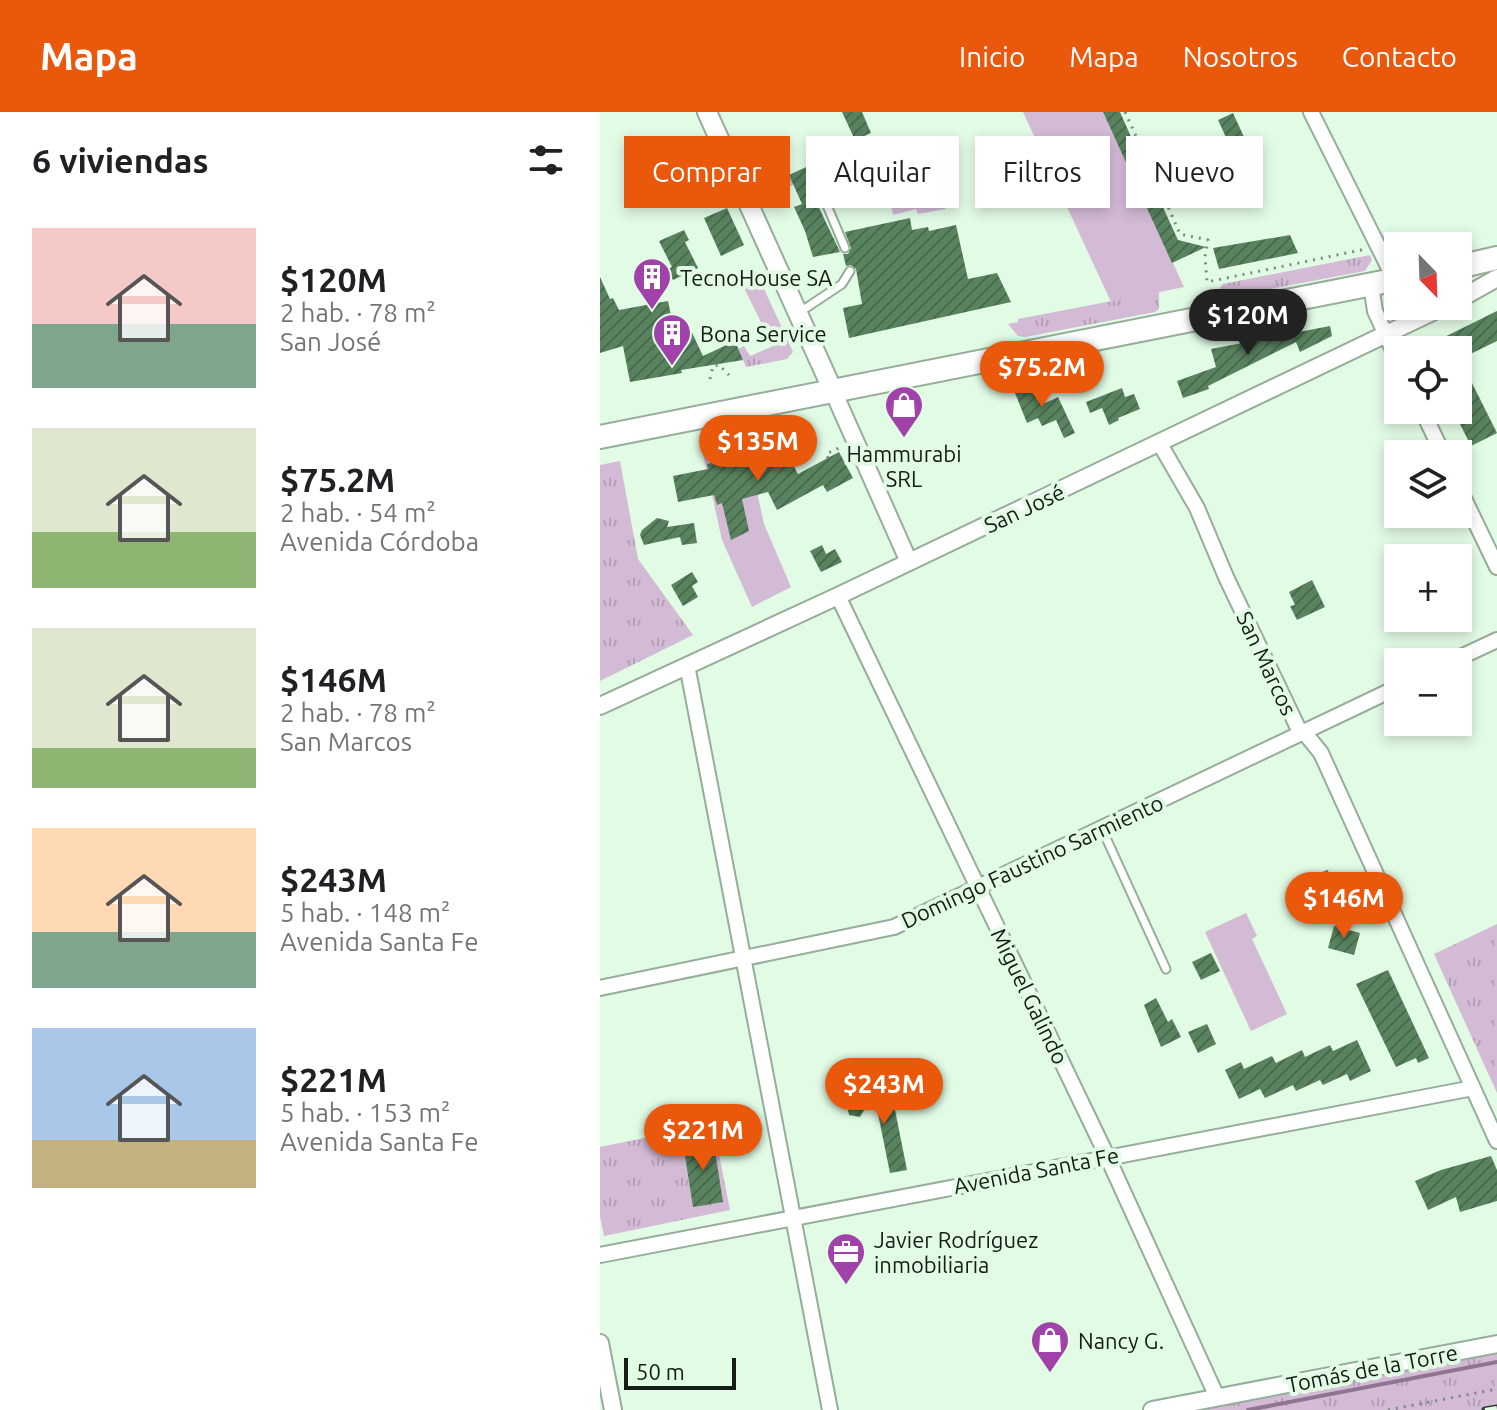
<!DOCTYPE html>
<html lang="es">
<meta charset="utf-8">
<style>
:root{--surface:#fff;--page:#f6f6f6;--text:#202124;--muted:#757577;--accent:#ea580c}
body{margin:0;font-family:Ubuntu,sans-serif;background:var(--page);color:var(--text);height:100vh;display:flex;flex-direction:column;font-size:30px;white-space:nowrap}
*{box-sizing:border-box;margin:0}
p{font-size:26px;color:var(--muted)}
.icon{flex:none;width:44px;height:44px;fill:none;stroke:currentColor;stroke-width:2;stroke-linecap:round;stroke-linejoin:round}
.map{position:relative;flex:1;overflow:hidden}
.sheet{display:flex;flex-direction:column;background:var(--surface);width:600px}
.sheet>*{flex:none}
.guide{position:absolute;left:24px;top:24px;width:752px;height:72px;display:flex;gap:16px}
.needle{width:52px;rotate:157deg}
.buttons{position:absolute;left:784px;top:120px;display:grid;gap:16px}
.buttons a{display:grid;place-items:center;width:88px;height:88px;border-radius:0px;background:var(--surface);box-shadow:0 4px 12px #0003;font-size:40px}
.scale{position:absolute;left:24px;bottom:20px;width:112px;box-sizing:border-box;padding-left:8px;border:4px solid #131c15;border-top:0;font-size:22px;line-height:28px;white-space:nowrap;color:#131c15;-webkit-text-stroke:6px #e2fbe5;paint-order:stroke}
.price{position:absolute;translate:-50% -68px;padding:0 18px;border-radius:28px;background:var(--accent);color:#fff;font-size:26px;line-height:52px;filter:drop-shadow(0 2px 4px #0008)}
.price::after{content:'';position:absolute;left:50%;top:48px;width:24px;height:18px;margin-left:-12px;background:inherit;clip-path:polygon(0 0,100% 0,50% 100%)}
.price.selected{background:#222;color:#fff}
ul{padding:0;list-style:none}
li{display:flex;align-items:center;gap:24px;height:200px;padding:0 32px}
li span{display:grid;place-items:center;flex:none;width:224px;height:160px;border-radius:0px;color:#555}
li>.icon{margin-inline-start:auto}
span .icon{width:96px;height:96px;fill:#fffc;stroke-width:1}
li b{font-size:34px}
h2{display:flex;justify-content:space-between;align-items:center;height:96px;padding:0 32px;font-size:34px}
.tag{padding:0 28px;border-radius:0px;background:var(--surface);box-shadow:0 4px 12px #0003;font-size:28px;line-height:72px}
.tag.selected{background:var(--accent);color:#fff}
header{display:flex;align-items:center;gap:48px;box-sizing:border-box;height:112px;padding:0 40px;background:var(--accent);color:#fff}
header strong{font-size:38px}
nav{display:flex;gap:44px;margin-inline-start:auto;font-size:28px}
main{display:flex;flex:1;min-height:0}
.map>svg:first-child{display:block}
.grass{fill:url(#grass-tufts)}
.pitch{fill:#d3bad5}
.water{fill:url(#water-waves);stroke:#8e7690;stroke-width:2}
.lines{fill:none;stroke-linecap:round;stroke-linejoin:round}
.stream{stroke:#8e7690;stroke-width:4}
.building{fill:url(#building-hatch)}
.service-casing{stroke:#96ad99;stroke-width:11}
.minor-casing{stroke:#96ad99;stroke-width:18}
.tertiary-casing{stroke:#96ad99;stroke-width:20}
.secondary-casing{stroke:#96ad99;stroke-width:22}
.primary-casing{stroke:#96ad99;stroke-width:26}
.path{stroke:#7a8b7d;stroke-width:3;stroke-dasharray:2 6;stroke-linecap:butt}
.service{stroke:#fff;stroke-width:7}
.minor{stroke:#fff;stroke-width:14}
.tertiary{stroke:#fff;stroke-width:16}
.secondary{stroke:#fff;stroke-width:18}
.primary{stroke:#fff;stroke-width:22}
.rail-casing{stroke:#313c33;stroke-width:7}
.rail{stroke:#e2fbe5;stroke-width:4;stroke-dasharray:12;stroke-linecap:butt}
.labels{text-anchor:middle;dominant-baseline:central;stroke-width:8;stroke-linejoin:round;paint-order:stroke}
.poi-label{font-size:22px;fill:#131c15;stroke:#e2fbe5;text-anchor:start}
.street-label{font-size:22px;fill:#131c15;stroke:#e2fbe5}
</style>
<header>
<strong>Mapa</strong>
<nav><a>Inicio</a><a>Mapa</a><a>Nosotros</a><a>Contacto</a></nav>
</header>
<main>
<section class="sheet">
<h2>6 viviendas<svg class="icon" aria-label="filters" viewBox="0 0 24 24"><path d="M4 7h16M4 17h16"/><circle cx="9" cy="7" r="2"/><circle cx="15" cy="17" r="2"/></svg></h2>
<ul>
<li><span style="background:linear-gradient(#f6c9c9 60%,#7fa58c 0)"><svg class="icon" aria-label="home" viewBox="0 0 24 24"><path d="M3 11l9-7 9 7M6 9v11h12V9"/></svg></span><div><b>$120M</b><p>2 hab. · 78 m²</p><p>San José</p></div></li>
<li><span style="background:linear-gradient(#dfe7d0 65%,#8fb573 0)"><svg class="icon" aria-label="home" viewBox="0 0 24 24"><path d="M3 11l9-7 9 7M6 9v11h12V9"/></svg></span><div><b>$75.2M</b><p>2 hab. · 54 m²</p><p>Avenida Córdoba</p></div></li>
<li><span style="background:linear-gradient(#dfe7d0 75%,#8fb573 0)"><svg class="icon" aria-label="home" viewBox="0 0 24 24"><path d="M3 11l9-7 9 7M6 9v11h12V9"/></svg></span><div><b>$146M</b><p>2 hab. · 78 m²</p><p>San Marcos</p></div></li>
<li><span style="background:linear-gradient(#ffd9b3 65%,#7fa58c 0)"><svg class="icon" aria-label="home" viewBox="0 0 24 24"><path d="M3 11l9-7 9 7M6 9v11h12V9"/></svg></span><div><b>$243M</b><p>5 hab. · 148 m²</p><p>Avenida Santa Fe</p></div></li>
<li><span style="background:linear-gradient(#a9c7e8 70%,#c2b280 0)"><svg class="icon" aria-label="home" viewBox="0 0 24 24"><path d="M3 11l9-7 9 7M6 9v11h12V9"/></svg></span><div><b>$221M</b><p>5 hab. · 153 m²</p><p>Avenida Santa Fe</p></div></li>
</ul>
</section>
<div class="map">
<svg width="897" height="1298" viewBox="0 0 897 1298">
<defs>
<pattern id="grass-tufts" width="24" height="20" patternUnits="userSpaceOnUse" patternTransform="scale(2)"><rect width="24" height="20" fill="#d3bad5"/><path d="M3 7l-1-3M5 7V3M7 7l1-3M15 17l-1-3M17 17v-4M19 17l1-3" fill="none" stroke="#b49fb6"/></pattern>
<pattern id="water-waves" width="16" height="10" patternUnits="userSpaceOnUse" patternTransform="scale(2)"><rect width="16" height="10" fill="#c29cc5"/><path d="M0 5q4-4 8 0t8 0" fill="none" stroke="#9c7e9f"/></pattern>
<pattern id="building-hatch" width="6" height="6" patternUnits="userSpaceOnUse" patternTransform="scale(2)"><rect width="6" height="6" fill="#59835f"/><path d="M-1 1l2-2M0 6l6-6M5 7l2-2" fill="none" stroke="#486a4d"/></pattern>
</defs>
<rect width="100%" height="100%" fill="#e2fbe5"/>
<path class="grass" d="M273,24L277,35L251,47L252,51L244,59L233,55L173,82L169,72Z
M306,38L314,41L328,75L346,97L318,102L316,97L293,103L285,66L294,64L289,44Z
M770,143L772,148L765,159L623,186L619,183V177L623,172Z
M154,155L193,240L187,247L146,255L138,237L144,234L150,244L173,234L137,162Z
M559,180V197L555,200L425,225L418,224L408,212L418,210V207Z
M20,349L38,447L93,523L0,569V353Z
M897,812V981L834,842Z
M113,1012L130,1098L4,1124L0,1104V1035Z
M897,1232V1298H552Z"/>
<path class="pitch" d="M423,0H503L584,175L511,190Z
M145,324L164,412L191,475L152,495L122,428L101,333Z
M646,801L657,824L652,827L687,902L651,919L605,820Z"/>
<path class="water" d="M727,759L743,798L723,807L705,769Z"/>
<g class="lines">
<path class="stream" d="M648,1298L897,1250"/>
</g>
<path class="building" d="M242,0H262L271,21L255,28Z
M503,0H520L540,45L572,30L588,65L556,80L578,128L606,135L572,151Z
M633,1L662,64L647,71L618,8Z
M246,37L252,51L244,59L233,55L220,61L213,59L206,68L240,140L213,145L205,119L194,95L202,92L189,63Z
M479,61L488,81L469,90L460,70Z
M127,96L144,133L121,144L104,106Z
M310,106L312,118L328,115L329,119L356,113L368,167L397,161L411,190L249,226L243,196L262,192L256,157L251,153L246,154L243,142H248L251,136L245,120Z
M84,118L89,128L85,130L98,156L73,168L68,157L72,155L59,129Z
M690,123L698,141L619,157L613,136Z
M0,165L10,187L13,186L19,198L68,189L73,213L87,210L103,244L135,229L143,248L81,258L82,261L30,270L23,234L0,241Z
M897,199V229L860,247L897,321L871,334L853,298H858V238H818Z
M730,214L732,224L700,240L696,230L608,274L609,277L583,286L577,269L616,255L611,237Z
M433,270L445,291L458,285L475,321L464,326L456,308L442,314L438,306L427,311L413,276Z
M522,276L525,285L534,282L540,297L518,306L519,308L509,313L502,296L490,301L486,290Z
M183,334L198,362L239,340L253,366L227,380L223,373L177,398L168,380L142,387L149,419L131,428L122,391L117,393L114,383L78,390L73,364L108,357L107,352L116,350V347L133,342L134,346L140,345L143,355Z
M57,406L69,409L67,415L94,411L97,431L82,433L80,425L44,433L40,423L42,418Z
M222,433L226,442L235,437L242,450L221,460L210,439Z
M92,460L98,470L92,474L98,485L83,494L71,473Z
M712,468L725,495L697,508L690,494L695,493L689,480Z
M734,814L760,821L754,843L728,836Z
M611,841L620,859L601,868L592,850Z
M788,858L829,946L818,951L816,946L796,955L756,872Z
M556,886L568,910L572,907L581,925L561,935L544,893Z
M607,912L616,932L598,941L588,920Z
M757,928L771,959L750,969L747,962L723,973L720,968L696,979L693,973L665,986L660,977L639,987L625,958L641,950L644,957L672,944L676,951L702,938L705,945L730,933L733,939Z
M291,978L307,1058L290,1061L274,982L260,1005L249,1003L246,987Z
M113,1026L123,1090L93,1095L83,1031Z
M891,1044L897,1058V1089L860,1100L856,1085L828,1098L815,1069L841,1058Z"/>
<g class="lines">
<g class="service-casing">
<path id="service" d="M215,65L245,136
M200,200L242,172L250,159
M502,717L566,857"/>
</g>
<g class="minor-casing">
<path id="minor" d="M711,0L795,168
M771,173L775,199L798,249
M822,298L843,342
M560,332L597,396L626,465L699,618L704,620L721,641L897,1029
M858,374L897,455
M238,484L507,1044L617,1285
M850,550L897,528
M87,553L230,1298
M0,876L294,815L798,575
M0,1143L873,976"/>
</g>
<g class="tertiary-casing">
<path id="tertiary" d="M858,188L897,166
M233,279L309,450
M0,594L238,484L845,194
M0,1231L13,1298
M552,1298L897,1232"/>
</g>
<g class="secondary-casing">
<path id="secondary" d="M107,0L233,279"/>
</g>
<g class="primary-casing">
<path id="primary" d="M858,155L897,146
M0,325L798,167"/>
</g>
<path class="path" d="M525,0L543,39
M562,81L580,122L608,128L605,145L607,170L766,137
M110,267L113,254L119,253L129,263
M228,346L226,342L241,335
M788,1298L897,1277"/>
<use href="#service" class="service"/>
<use href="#minor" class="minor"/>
<use href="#tertiary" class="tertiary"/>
<use href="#secondary" class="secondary"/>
<use href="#primary" class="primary"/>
<g class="rail-casing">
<path id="rail" d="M885,1298L897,1296"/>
</g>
<use href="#rail" class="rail"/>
</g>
<defs>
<g id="building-pin" transform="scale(2)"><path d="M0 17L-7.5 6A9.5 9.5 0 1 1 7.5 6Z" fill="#a142aa" stroke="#e2fbe5"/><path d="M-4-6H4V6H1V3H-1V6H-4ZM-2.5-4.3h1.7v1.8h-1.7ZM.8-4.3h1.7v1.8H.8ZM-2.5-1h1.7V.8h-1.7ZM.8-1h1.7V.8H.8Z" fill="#fff"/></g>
<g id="shop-pin" transform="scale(2)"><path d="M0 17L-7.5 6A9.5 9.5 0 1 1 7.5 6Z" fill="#a142aa" stroke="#e2fbe5"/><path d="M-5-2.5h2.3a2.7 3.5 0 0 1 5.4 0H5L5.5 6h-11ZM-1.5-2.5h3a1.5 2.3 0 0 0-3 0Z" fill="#fff"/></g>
<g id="office-pin" transform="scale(2)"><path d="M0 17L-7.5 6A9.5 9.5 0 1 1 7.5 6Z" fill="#a142aa" stroke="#e2fbe5"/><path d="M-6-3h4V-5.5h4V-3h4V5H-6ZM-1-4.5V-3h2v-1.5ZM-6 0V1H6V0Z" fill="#fff"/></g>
</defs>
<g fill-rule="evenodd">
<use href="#building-pin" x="52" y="165"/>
<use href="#building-pin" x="72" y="221"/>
<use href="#shop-pin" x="304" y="293"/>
<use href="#office-pin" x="246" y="1140"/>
<use href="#shop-pin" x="450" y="1228"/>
</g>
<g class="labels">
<g class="poi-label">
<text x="80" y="165">TecnoHouse SA</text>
<text x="100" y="221">Bona Service</text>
<text x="304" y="341" text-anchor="middle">Hammurabi<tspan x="304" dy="25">SRL</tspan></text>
<text x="274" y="1127">Javier Rodríguez<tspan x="274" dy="25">inmobiliaria</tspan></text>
<text x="478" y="1228">Nancy G.</text>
</g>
<g class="street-label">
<text transform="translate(424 396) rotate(-25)">San José</text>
<text transform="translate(667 551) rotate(65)">San Marcos</text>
<text transform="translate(432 749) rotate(-25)">Domingo Faustino Sarmiento</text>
<text transform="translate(430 884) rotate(64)">Miguel Galindo</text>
<text transform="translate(436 1058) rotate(-11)">Avenida Santa Fe</text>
<text transform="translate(772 1256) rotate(-11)">Tomás de la Torre</text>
</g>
</g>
</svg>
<div class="buttons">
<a><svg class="needle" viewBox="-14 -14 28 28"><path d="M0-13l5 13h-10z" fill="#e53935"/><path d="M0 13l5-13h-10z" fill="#757577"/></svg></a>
<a><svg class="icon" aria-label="locate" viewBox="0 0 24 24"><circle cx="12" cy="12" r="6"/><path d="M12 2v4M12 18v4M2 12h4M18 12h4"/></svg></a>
<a><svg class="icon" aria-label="layers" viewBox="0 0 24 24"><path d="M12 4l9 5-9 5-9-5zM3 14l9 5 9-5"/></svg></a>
<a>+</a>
<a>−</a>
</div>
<div class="scale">50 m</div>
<b class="price selected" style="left:648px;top:245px">$120M</b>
<b class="price" style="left:442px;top:297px">$75.2M</b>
<b class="price" style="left:158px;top:371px">$135M</b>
<b class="price" style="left:744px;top:828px">$146M</b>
<b class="price" style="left:284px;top:1014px">$243M</b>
<b class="price" style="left:103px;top:1060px">$221M</b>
<div class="guide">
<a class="tag selected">Comprar</a>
<a class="tag">Alquilar</a>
<a class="tag">Filtros</a>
<a class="tag">Nuevo</a>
</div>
</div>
</main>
